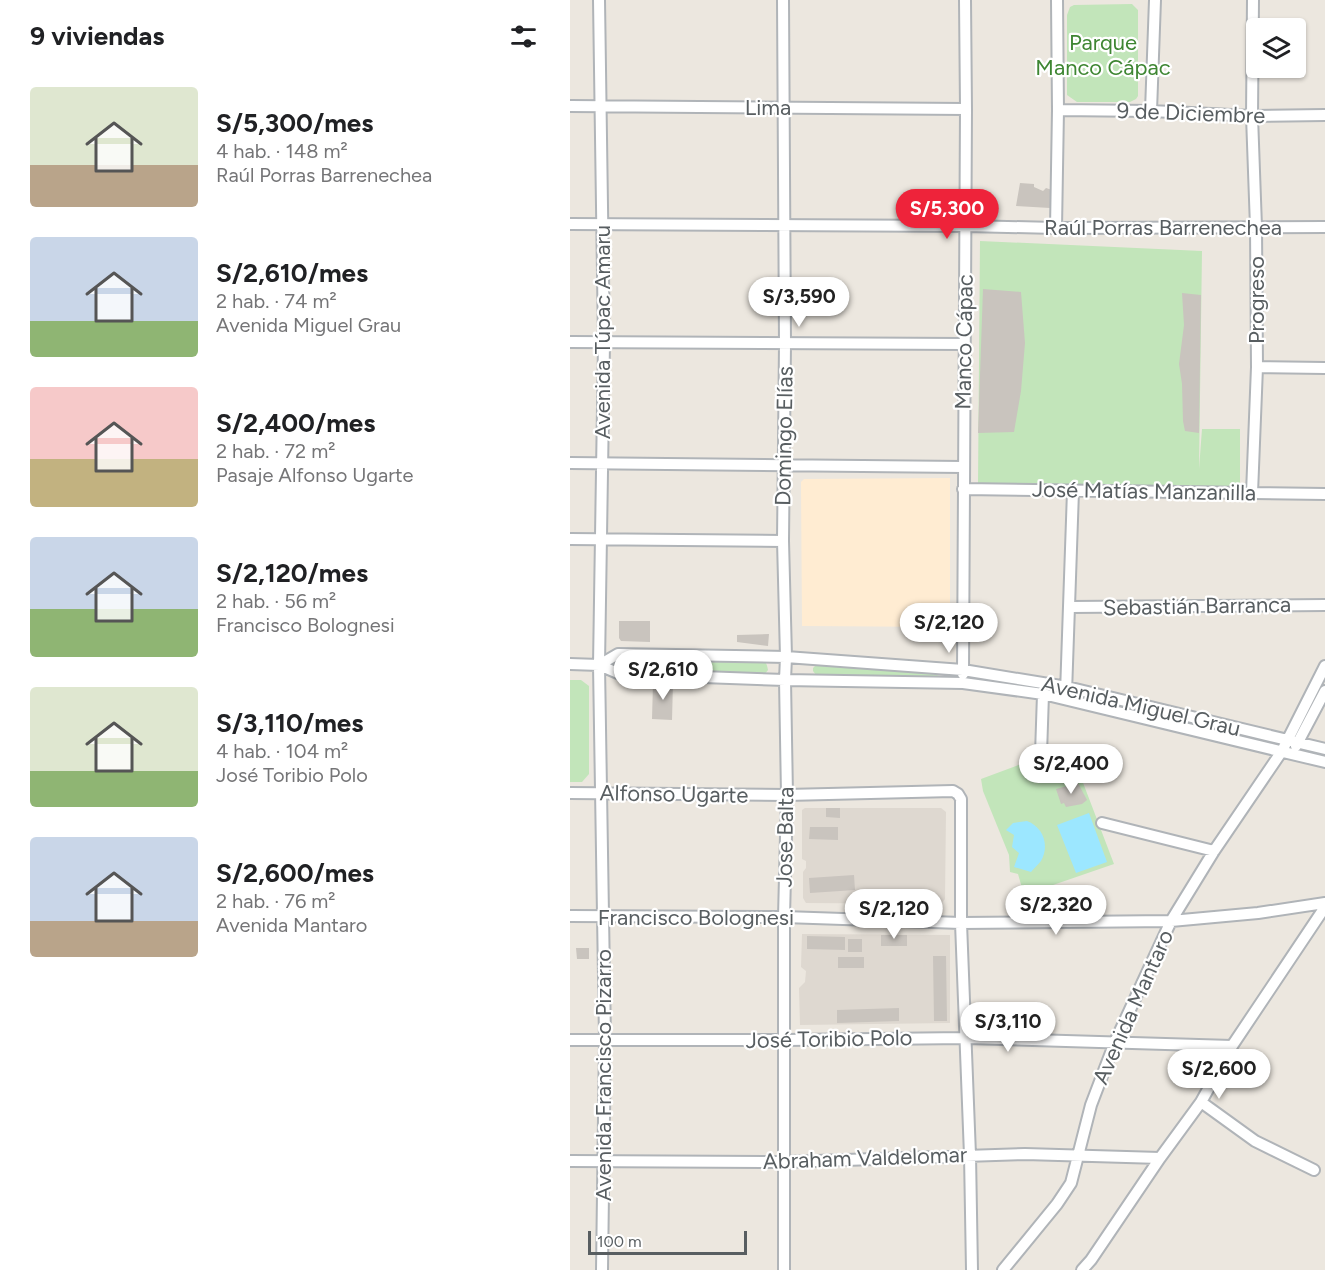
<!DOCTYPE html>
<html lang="es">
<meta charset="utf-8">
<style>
:root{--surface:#fff;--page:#f6f6f6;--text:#202124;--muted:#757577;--accent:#ee233a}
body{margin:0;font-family:Figtree,sans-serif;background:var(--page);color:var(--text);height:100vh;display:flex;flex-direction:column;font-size:22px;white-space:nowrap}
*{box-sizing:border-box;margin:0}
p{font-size:20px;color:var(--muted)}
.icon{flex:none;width:33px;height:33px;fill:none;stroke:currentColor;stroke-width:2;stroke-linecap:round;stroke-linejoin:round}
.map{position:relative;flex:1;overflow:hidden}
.side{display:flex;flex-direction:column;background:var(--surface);width:570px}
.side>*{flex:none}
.buttons{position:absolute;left:676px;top:18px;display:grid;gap:12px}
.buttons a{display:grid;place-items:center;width:60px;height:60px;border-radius:6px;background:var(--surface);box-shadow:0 2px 4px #0004;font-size:30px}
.scale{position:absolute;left:18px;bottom:15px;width:159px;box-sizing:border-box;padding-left:6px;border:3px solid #585e61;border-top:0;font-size:16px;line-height:21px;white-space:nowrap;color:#585e61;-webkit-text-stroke:4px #fff;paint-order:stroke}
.price{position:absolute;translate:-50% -51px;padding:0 14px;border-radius:21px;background:#fff;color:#222;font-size:20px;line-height:39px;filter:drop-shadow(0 2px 3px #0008)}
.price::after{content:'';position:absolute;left:50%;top:36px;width:18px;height:14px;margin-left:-9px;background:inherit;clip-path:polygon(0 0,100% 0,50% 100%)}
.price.selected{background:var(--accent);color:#fff}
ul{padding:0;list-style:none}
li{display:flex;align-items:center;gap:18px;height:150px;padding:0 30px}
li span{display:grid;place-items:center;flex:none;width:168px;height:120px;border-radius:6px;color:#555}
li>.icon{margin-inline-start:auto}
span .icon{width:72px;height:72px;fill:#fffc;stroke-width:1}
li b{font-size:26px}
h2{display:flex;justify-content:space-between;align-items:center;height:72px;padding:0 30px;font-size:26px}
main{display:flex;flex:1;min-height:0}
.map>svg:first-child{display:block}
.commercial{fill:#ffecd2}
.education{fill:#ded8d0}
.green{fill:#c2e5ba}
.water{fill:#9ce7ff}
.building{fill:#c9c4be}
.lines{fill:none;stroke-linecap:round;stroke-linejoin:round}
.minor-casing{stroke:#b0b4b8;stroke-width:14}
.minor{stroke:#fff;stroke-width:10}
.labels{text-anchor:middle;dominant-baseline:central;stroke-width:4.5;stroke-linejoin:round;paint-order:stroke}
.park-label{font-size:22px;fill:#3e8632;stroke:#fff}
.street-label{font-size:22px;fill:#585e61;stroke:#fff}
</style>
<main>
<section class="side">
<h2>9 viviendas<svg class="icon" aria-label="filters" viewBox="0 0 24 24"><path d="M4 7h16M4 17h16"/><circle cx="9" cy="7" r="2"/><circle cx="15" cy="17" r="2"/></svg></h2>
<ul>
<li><span style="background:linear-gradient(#dfe7d0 65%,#b9a48a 0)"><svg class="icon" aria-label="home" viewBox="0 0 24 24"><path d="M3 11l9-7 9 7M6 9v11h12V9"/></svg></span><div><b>S/5,300/mes</b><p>4 hab. · 148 m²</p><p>Raúl Porras Barrenechea</p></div></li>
<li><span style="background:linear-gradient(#c9d6e8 70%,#8fb573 0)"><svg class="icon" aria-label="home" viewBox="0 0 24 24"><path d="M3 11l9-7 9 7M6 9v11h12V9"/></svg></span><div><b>S/2,610/mes</b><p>2 hab. · 74 m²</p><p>Avenida Miguel Grau</p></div></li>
<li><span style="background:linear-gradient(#f6c9c9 60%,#c2b280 0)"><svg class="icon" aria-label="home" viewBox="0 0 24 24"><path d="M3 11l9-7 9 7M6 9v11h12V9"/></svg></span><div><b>S/2,400/mes</b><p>2 hab. · 72 m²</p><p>Pasaje Alfonso Ugarte</p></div></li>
<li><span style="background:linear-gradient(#c9d6e8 60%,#8fb573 0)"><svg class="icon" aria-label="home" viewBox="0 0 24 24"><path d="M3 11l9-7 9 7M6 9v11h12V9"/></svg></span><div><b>S/2,120/mes</b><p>2 hab. · 56 m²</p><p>Francisco Bolognesi</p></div></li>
<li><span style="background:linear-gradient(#dfe7d0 70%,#8fb573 0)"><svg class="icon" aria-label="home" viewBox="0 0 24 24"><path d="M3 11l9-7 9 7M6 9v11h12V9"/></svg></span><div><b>S/3,110/mes</b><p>4 hab. · 104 m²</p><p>José Toribio Polo</p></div></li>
<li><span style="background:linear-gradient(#c9d6e8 70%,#b9a48a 0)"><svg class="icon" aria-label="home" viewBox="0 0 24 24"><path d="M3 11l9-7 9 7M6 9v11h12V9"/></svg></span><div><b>S/2,600/mes</b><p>2 hab. · 76 m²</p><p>Avenida Mantaro</p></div></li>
</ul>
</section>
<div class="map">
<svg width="755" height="1270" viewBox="0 0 755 1270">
<rect width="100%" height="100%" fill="#ece7df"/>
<path class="commercial" d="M380,478V627L232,626L231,482L234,479Z"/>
<path class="education" d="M235,808H371L376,812L375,899L371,904L236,903L233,898V872L236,868V861L232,859V810Z
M232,934L380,935V1023L230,1025L229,988L235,982L236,971L231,967Z"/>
<path class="green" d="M562,4L568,10V96L566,99L560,102H507L497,95V15L500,7L504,5Z
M410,241L632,251L629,469L632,429H670V487L628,488L408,483Z
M192,659C196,662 197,664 198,670L194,675L48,669L45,665L46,663L49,661Z
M248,663L366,671L372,674L364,677L246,675L243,671V668Z
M0,680H11L19,686V774L12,782H0Z
M499,746L544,864L454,895L448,874L440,872L439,855L413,791L411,779Z"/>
<path class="water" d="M519,813L537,862L506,873L487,825Z
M457,821C473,827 480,845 471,861C468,865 464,868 461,872L444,867L449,853L442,847L444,835L436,830L443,823Z"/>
<path class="building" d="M450,183L464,184V187L473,191L476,188L482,190L480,208L446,206Z
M413,289L451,292L455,343L451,391L444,432L408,433Z
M612,293L631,295L629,433L615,431L613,421L612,384L609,364L614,325Z
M49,621H80V642L51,641L49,638Z
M199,634L198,646L167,642V635Z
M83,683H103L102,720L82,719Z
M508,783L517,800L512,804L496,807L494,803L491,804L486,789Z
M256,808H270V818L256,817Z
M240,827H268V840L239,839Z
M284,875L285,890L240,893L239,878Z
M311,935H337V946H311Z
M237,936L275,937V950L237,949Z
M278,939H292V952H278Z
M6,948H19V959H7Z
M363,956H376L377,1021H364Z
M268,957H294V968H268Z
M329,1008V1021L267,1023V1010Z"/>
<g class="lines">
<g class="minor-casing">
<path id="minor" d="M29,0L34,343L29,665L35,1039L32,1270
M213,0L215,344L213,541L216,657L215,680L217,795L214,917V1270
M0,106L396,109
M488,110L581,111L682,116L755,115
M581,111L585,0
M0,224L396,226L486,228L755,227
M486,228L488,110L487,0
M0,342L394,344
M687,367L755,368
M0,463L393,467
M393,489L755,494
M682,493L687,367L686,227L682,116L683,0
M0,539L213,541
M500,607L755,605
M0,664L29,665L50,674L215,680L393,683L473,694L755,762
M29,665L48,654L216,657L393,670L497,687L755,749
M393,674L396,109L395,0
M496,693L503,491
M726,746L755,691
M471,754L473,694
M0,793L217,795L383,791L388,794L391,799V923L400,1155L402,1270
M532,823L644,851
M0,916L214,917L391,923L601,921L688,913L755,903
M0,1040H215L396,1038L662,1046
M631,1102L685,1141L744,1170
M0,1161L215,1162L455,1154L590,1158
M433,1270L487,1204L501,1183L521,1105L545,1042L601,921L644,851L712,751L755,666
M512,1270L521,1260L590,1158L631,1102L662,1046L755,907"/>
</g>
<use href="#minor" class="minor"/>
</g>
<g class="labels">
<g class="park-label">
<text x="533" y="42">Parque<tspan x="533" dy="25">Manco Cápac</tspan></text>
</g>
<g class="street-label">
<text x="198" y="107">Lima</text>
<text transform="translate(621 113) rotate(2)">9 de Diciembre</text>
<text x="593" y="227">Raúl Porras Barrenechea</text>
<text transform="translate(686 300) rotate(-90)">Progreso</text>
<text transform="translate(32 332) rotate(-90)">Avenida Túpac Amaru</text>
<text transform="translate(394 342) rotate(-89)">Manco Cápac</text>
<text transform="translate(214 436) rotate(-89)">Domingo Elías</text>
<text transform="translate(574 491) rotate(1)">José Matías Manzanilla</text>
<text transform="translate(627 606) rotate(-1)">Sebastián Barranca</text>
<text transform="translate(571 706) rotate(13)">Avenida Miguel Grau</text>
<text transform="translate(104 794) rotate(1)">Alfonso Ugarte</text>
<text transform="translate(215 837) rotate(-89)">Jose Balta</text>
<text x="126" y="917">Francisco Bolognesi</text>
<text transform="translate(563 1007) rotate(-66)">Avenida Mantaro</text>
<text transform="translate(259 1039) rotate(-1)">José Toribio Polo</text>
<text transform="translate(33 1075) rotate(-90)">Avenida Francisco Pizarro</text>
<text transform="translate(295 1158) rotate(-2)">Abraham Valdelomar</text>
</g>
</g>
</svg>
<div class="buttons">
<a><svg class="icon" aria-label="layers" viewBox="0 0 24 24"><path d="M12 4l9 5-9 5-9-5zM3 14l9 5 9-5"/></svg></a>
</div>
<div class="scale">100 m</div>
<b class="price selected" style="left:377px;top:240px">S/5,300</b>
<b class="price" style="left:229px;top:328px">S/3,590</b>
<b class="price" style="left:379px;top:654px">S/2,120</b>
<b class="price" style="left:93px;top:701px">S/2,610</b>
<b class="price" style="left:501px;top:795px">S/2,400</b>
<b class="price" style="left:486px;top:936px">S/2,320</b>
<b class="price" style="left:324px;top:940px">S/2,120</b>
<b class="price" style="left:438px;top:1053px">S/3,110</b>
<b class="price" style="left:649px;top:1100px">S/2,600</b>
</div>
</main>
